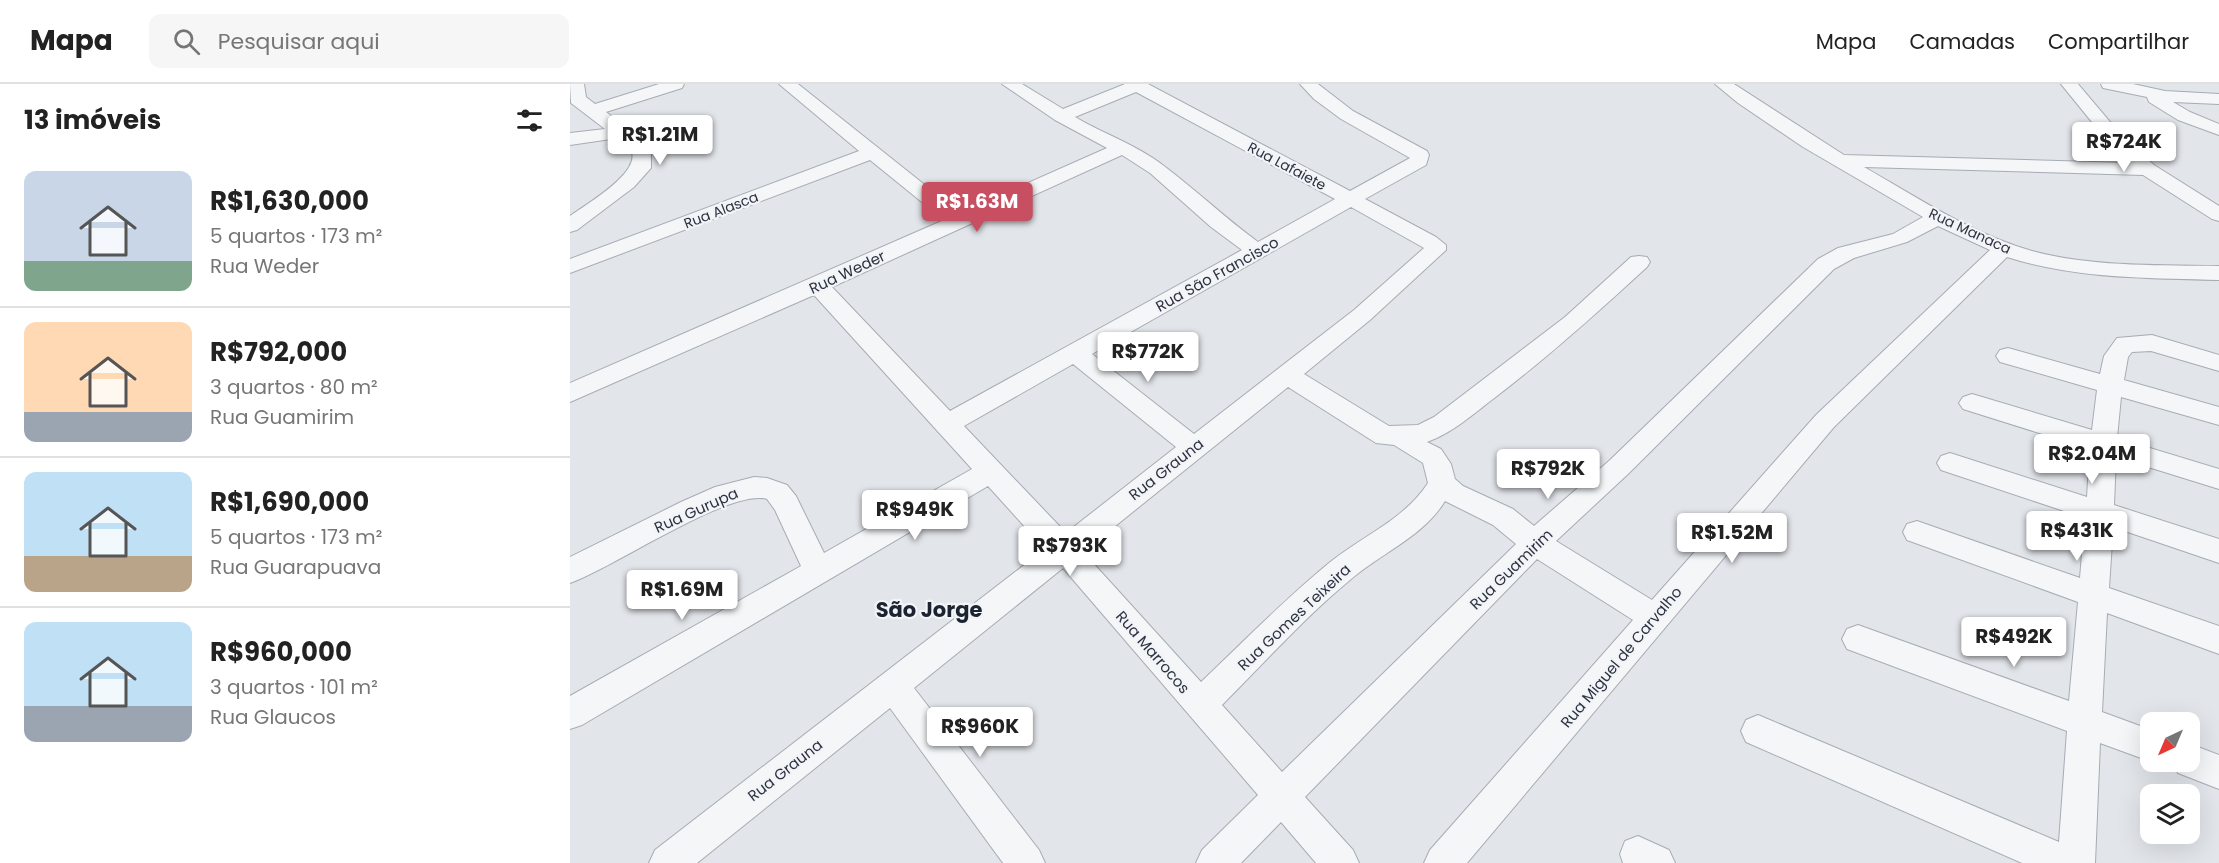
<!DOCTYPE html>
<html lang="pt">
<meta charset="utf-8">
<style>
:root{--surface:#fff;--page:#f6f6f6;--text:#222;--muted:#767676;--line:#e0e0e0;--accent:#c74f61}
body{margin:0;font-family:Poppins,sans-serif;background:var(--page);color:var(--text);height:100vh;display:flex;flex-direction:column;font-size:22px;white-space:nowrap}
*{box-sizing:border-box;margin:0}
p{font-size:20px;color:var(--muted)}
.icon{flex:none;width:33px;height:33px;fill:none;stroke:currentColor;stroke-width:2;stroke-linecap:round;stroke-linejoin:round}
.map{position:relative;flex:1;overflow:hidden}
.panel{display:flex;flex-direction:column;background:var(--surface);width:570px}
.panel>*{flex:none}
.needle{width:39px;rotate:224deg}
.buttons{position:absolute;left:1570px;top:628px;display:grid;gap:12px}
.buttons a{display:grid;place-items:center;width:60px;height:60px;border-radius:12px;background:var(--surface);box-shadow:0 6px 24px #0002;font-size:30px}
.price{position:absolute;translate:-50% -51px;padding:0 14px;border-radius:6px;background:#fff;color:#222;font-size:20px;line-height:39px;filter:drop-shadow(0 2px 3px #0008)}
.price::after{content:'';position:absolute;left:50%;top:36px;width:18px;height:14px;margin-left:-9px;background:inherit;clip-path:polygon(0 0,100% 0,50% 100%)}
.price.current{background:var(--accent);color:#fff}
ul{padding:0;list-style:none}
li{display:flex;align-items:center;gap:18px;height:150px;padding:0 24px}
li+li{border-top:2px solid var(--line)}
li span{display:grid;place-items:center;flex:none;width:168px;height:120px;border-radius:12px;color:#555}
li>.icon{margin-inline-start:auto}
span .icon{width:72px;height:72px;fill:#fffc;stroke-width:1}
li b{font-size:26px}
h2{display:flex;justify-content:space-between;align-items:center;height:72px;padding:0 24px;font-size:26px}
header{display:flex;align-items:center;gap:36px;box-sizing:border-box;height:84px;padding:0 30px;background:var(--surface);border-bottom:2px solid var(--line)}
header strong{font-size:28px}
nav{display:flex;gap:33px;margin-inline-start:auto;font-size:21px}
.search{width:420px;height:54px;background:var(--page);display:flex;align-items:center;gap:15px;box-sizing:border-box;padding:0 21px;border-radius:12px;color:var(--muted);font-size:22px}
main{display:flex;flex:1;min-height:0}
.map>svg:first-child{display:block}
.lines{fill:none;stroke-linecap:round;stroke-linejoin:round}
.minor-casing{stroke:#a7acb4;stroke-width:2}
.minor{fill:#f4f6f8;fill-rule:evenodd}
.labels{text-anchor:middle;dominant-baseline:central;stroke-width:4.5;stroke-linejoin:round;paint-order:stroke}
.far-street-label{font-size:14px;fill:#2b3341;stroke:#f2f4f7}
.street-label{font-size:15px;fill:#2b3341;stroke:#f2f4f7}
.district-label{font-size:21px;font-weight:bold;fill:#1d2431;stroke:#f2f4f7}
</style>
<header>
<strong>Mapa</strong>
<div class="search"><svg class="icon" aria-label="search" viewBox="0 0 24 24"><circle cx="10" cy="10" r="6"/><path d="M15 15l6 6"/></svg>Pesquisar aqui</div>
<nav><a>Mapa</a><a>Camadas</a><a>Compartilhar</a></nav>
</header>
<main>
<section class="panel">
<h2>13 imóveis<svg class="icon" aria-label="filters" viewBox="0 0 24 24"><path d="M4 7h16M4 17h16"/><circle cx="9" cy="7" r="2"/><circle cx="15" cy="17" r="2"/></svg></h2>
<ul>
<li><span style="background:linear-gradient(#c9d6e8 75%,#7fa58c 0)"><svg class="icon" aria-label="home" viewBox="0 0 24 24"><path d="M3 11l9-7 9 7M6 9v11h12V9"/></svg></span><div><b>R$1,630,000</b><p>5 quartos · 173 m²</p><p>Rua Weder</p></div></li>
<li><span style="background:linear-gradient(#ffd9b3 75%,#9aa5b1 0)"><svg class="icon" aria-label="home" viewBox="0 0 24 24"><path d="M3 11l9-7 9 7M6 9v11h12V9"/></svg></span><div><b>R$792,000</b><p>3 quartos · 80 m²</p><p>Rua Guamirim</p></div></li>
<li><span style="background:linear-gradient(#bfe0f5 70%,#b9a48a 0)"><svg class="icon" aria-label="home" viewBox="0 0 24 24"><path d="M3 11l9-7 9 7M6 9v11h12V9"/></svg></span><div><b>R$1,690,000</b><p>5 quartos · 173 m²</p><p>Rua Guarapuava</p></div></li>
<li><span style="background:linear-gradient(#bfe0f5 70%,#9aa5b1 0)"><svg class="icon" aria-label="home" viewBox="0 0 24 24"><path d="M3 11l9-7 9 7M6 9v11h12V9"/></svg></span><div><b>R$960,000</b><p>3 quartos · 101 m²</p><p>Rua Glaucos</p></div></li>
</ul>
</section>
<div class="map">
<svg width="1649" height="779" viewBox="0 0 1649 779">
<rect width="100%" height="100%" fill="#e2e5ea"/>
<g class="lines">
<g class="minor-casing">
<path id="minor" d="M0,0H14L16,13L25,20L89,0H114L112,4L36,28L74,56L81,70V84L64,103L7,146L0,148V132C15,121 78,85 59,63C56,60 51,57 48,54L0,61V49L35,45L1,19Z
M209,0H228L390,129L537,64L485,36L432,0H452L493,25L555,0H578L780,107L840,74L771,35L744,15L730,0H748L783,27L857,67L859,71L856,81L795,115L866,153L876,161V166L800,236L734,290L819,342L848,341L864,333L995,233L1061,173L1069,172L1077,173L1080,178L1077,183C1027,229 977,274 923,315C902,331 882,349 857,358L871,365L881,380L885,395L893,402L943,425L964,442L1040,376L1248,175L1268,164L1323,150L1353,133L1233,63L1168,19L1145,0H1164L1274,71L1559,79L1539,59L1491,0H1508L1551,51L1584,81L1649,122V137L1642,135L1573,91L1294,83C1348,114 1402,150 1462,167C1522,183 1587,181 1649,182V196C1578,194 1505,195 1437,173L1264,343L897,779H854L860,766L1063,536L967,475L735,713L783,766L789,779H746L711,738L671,779H626L632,766L688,711L493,484L344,604L469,766L475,779H433L320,624L127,779H79L85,766L475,465L418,402L12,641L0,645V612L231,482L205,426L197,415C160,404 43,484 0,499V473L111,418L145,403L184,393L197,394L217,401L226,412L254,469L402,385L244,211L0,318V299L374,136L300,76L0,189V175L289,67ZM566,8L765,115L688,158C655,134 626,106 594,82C567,61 534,50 505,33ZM552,71L580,89L641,143L672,166L380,327L262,203ZM781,123L854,164L784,226L624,350L522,270ZM1368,142L1420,166L1246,331L1082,516L986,457L1058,390L1264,185L1284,174L1337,158ZM503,280L606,363L496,449L394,342ZM718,303L806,359L824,361L853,379L858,399C834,436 792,452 759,479C714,516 673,558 631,598L513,468ZM875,417L923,441L946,460L712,688L652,621C694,579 734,534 780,496C811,469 853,453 875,417Z
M1531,0H1563L1595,7L1649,10V20L1603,18L1620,28L1649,40V51L1608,36L1579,18L1577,13L1533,4Z
M1582,251L1649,271V287L1581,267L1562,268L1558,273L1554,296L1649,323V341L1551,313L1547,354L1649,385V405L1546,373L1544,421L1649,455V479L1543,443L1539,504L1649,542V570L1537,529L1532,628L1581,646L1582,678L1530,659L1525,779H1452L1176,658L1171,647L1176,636L1188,631L1489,758L1497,647L1277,565L1272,555L1277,545L1288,541L1499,617L1508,518L1337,456L1333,448L1337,440L1347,437L1510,494L1515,434L1371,386L1367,379L1371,372L1380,369L1517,413L1520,365L1393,325L1389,319L1393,313L1402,310L1522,346L1527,306L1430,278L1426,272L1430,266L1438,264L1530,290L1534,272L1547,254Z
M1620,660L1649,671V705L1608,689L1603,678H1620Z
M1068,752L1099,766L1105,779H1053L1050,770L1055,757Z"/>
</g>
<use href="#minor" class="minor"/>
</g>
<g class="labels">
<g class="far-street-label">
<text transform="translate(717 82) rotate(28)">Rua Lafaiete</text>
<text transform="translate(151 126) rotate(-21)">Rua Alasca</text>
<text transform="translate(1400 147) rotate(25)">Rua Manaca</text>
</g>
<g class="street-label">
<text transform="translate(277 188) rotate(-25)">Rua Weder</text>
<text transform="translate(647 190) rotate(-29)">Rua São Francisco</text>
<text transform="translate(596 385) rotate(-38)">Rua Grauna</text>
<text transform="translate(126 426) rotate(-24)">Rua Gurupa</text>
<text transform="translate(941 485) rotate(-44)">Rua Guamirim</text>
<text transform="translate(724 533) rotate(-43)">Rua Gomes Teixeira</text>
<text transform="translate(583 568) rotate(49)">Rua Marrocos</text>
<text transform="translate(1051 573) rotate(-50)">Rua Miguel de Carvalho</text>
<text transform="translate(215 686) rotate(-38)">Rua Grauna</text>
</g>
<g class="district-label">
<text x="359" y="525">São Jorge</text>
</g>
</g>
</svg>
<div class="buttons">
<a><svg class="needle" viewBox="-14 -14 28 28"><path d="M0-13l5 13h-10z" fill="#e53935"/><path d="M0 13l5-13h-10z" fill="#767676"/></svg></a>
<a><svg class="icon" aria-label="layers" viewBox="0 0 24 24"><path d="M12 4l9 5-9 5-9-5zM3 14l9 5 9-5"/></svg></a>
</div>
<b class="price" style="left:90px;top:82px">R$1.21M</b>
<b class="price" style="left:1554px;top:89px">R$724K</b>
<b class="price current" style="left:407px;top:149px">R$1.63M</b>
<b class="price" style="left:578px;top:299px">R$772K</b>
<b class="price" style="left:1522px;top:401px">R$2.04M</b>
<b class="price" style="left:978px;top:416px">R$792K</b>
<b class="price" style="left:345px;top:457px">R$949K</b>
<b class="price" style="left:1507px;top:478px">R$431K</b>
<b class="price" style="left:1162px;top:480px">R$1.52M</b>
<b class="price" style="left:500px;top:493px">R$793K</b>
<b class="price" style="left:112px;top:537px">R$1.69M</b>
<b class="price" style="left:1444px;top:584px">R$492K</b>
<b class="price" style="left:410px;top:674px">R$960K</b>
</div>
</main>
